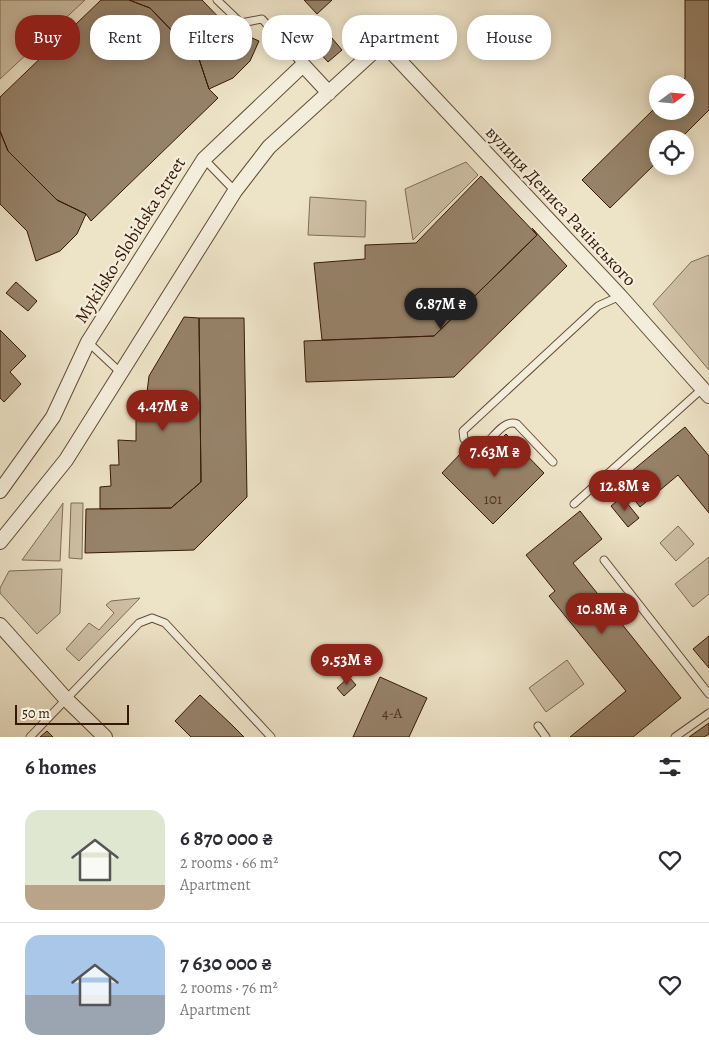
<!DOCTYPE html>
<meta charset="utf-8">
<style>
:root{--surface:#fff;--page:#f2f2f3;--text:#2b2b33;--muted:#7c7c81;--line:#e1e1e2;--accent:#8f2418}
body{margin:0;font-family:Alegreya,serif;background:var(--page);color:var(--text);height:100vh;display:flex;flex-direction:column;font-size:19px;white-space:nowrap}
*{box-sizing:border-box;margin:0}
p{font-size:16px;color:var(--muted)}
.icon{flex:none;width:28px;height:28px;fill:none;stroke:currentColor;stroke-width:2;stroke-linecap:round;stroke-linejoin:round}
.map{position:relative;height:737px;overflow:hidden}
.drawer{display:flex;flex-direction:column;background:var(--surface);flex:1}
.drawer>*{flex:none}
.top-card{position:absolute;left:15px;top:15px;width:680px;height:45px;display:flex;gap:10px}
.needle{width:32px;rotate:74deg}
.buttons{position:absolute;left:649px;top:75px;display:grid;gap:10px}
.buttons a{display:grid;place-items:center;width:45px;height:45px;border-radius:50%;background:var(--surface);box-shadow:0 2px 12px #0003;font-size:25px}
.scale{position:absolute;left:15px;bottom:12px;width:114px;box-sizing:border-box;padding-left:5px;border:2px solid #371804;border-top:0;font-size:14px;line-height:18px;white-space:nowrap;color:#371804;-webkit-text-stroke:4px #f3eddb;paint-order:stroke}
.price{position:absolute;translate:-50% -42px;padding:0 11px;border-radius:18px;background:var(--accent);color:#fff;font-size:16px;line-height:32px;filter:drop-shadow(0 1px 2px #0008)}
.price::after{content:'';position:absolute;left:50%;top:30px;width:15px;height:11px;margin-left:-8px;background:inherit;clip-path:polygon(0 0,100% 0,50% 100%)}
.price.on{background:#222;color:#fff}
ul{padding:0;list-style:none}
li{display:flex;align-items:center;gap:15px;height:125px;padding:0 25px}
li+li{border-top:1px solid var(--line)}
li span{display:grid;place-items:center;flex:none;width:140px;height:100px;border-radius:15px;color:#555}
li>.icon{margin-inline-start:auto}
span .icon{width:60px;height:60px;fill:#fffc;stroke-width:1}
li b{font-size:21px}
h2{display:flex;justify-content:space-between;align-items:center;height:60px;padding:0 25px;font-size:21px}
.pill{padding:0 18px;border-radius:20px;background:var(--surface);box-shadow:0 2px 12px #0003;font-size:18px;line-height:45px}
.pill.on{background:var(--accent);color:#fff}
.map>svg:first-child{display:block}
.green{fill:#cec0a6;stroke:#826c55}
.building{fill:#968269;stroke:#371804}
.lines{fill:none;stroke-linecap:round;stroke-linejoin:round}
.lane-casing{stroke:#644b35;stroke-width:9}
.street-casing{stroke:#644b35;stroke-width:16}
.lane{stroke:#f3eddb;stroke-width:7}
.street{stroke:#f3eddb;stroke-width:14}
.labels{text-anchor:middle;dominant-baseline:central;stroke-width:4.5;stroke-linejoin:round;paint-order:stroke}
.number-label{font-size:15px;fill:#4f321d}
.street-label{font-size:18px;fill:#371804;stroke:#f3eddb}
</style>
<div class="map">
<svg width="709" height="737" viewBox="0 0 709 737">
<rect width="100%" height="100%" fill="#ede3c7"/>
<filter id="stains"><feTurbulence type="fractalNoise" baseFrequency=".004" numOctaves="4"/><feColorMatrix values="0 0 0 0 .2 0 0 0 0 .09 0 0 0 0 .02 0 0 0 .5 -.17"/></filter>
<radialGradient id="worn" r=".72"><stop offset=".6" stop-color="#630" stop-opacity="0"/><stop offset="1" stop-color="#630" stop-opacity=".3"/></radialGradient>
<path class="green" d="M0,0H85L0,79Z
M466,162L478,175L413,240L405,189Z
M310,197L366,201L365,237L308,235Z
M709,255V370L653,304L691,262Z
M63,503L60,561L22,560L59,509Z
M71,503H83L82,559L69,558Z
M678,526L694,544L676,561L660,543Z
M709,557V594L693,607L675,584Z
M62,569L60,613L37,634L0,593V588L9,571Z
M140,598L79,661L66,649L89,623L99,630L114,613L106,605L111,601Z
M567,660L584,684L546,712L529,688Z"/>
<path class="building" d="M101,0H129L150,8L199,59L209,89L218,98L91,221L86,214L57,200L8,151L0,131V97Z
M129,0H202L229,28L259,41L250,61L233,78L209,89L199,59L150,8Z
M304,0H332L317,14Z
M685,0H709V110L680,139H658V161L610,208L582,180L658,105V111H685V84H679L685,78Z
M331,37L342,50L328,62L317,50Z
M0,131L8,151L57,200L86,214L77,234L60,251L36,261L27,231L0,204Z
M481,176L537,235L434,336L322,340L314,263L365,259V245L416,243Z
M532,228L567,266L454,377L306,382L304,341L434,336L537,235Z
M16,282L37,301L28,311L6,293Z
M184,317L199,318L201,482L171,508L100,509V487L111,486L110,465H119L118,440L136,441V394H143L147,392L149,376Z
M199,318H244L247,497L194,550L85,553L86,509L171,508L201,482Z
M0,330L26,356L10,372L21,384L4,402L0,398Z
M685,427L709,456V513L678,475L640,507L620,481Z
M506,434L544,473L493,524L442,473L462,452L475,465Z
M622,497L639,518L628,527L611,506Z
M580,511L602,539L573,563L681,698L633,737H570L626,691L549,596L555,591L526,555Z
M709,636V668L693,649Z
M349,677L356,685L344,696L337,688Z
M380,677L427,698L409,737H353Z
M200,695L231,724L244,737H191L175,721Z
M709,723V734L704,737H689Z
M47,731L53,737H40Z"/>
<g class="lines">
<g class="lane-casing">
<path id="lane" d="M217,0L241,23L262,19L303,65
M204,159L235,191
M88,342L121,373
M553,462L517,424C503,418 491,442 480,449L473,448L464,439L463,431L598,306L620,296
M574,504L703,388
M604,560L709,694
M538,726L546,737
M30,737L139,623L152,618L165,623L271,737
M675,737L709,713"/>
</g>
<g class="street-casing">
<path id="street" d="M0,491L53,417L88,342L204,159L303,65L329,93
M0,542L66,460L235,191L269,147L383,43L620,296L709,396
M0,625L66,699L105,737"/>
</g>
<use href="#lane" class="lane"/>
<use href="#street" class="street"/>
</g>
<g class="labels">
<g class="number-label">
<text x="493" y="499">101</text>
<text x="392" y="713">4-А</text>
</g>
<g class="street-label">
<text transform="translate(561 206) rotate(47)">вулиця Дениса Рачінського</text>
<text transform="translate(130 240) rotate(-58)">Mykilsko-Slobidska Street</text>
</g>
</g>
<rect width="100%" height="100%" filter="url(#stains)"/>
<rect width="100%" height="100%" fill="url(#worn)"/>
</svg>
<div class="buttons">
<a><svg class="needle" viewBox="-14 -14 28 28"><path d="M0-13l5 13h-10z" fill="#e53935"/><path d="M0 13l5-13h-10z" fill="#7c7c81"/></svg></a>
<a><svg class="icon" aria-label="locate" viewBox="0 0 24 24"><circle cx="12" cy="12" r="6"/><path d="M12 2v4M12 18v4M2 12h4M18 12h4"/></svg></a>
</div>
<div class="scale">50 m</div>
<b class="price on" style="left:441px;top:330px">6.87M ₴</b>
<b class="price" style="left:163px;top:432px">4.47M ₴</b>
<b class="price" style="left:495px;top:478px">7.63M ₴</b>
<b class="price" style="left:625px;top:512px">12.8M ₴</b>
<b class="price" style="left:602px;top:635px">10.8M ₴</b>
<b class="price" style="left:347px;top:686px">9.53M ₴</b>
<div class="top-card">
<a class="pill on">Buy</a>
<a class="pill">Rent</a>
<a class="pill">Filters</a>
<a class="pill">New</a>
<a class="pill">Apartment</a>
<a class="pill">House</a>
</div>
</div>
<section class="drawer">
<h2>6 homes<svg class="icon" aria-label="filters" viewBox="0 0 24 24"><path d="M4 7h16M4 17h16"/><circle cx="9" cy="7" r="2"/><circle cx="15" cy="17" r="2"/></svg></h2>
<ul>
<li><span style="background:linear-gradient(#dfe7d0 75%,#b9a48a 0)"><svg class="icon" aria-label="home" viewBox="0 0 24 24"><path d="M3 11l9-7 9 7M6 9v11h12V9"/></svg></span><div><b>6 870 000 ₴</b><p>2 rooms · 66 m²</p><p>Apartment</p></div><svg class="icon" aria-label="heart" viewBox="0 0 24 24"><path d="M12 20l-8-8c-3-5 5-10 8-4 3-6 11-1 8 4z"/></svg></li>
<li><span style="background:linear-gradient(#a9c7e8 60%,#9aa5b1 0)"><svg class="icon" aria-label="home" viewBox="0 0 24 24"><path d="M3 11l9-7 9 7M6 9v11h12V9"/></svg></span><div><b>7 630 000 ₴</b><p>2 rooms · 76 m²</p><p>Apartment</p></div><svg class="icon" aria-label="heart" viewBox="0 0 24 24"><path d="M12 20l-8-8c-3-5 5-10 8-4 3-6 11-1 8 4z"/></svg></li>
</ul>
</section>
